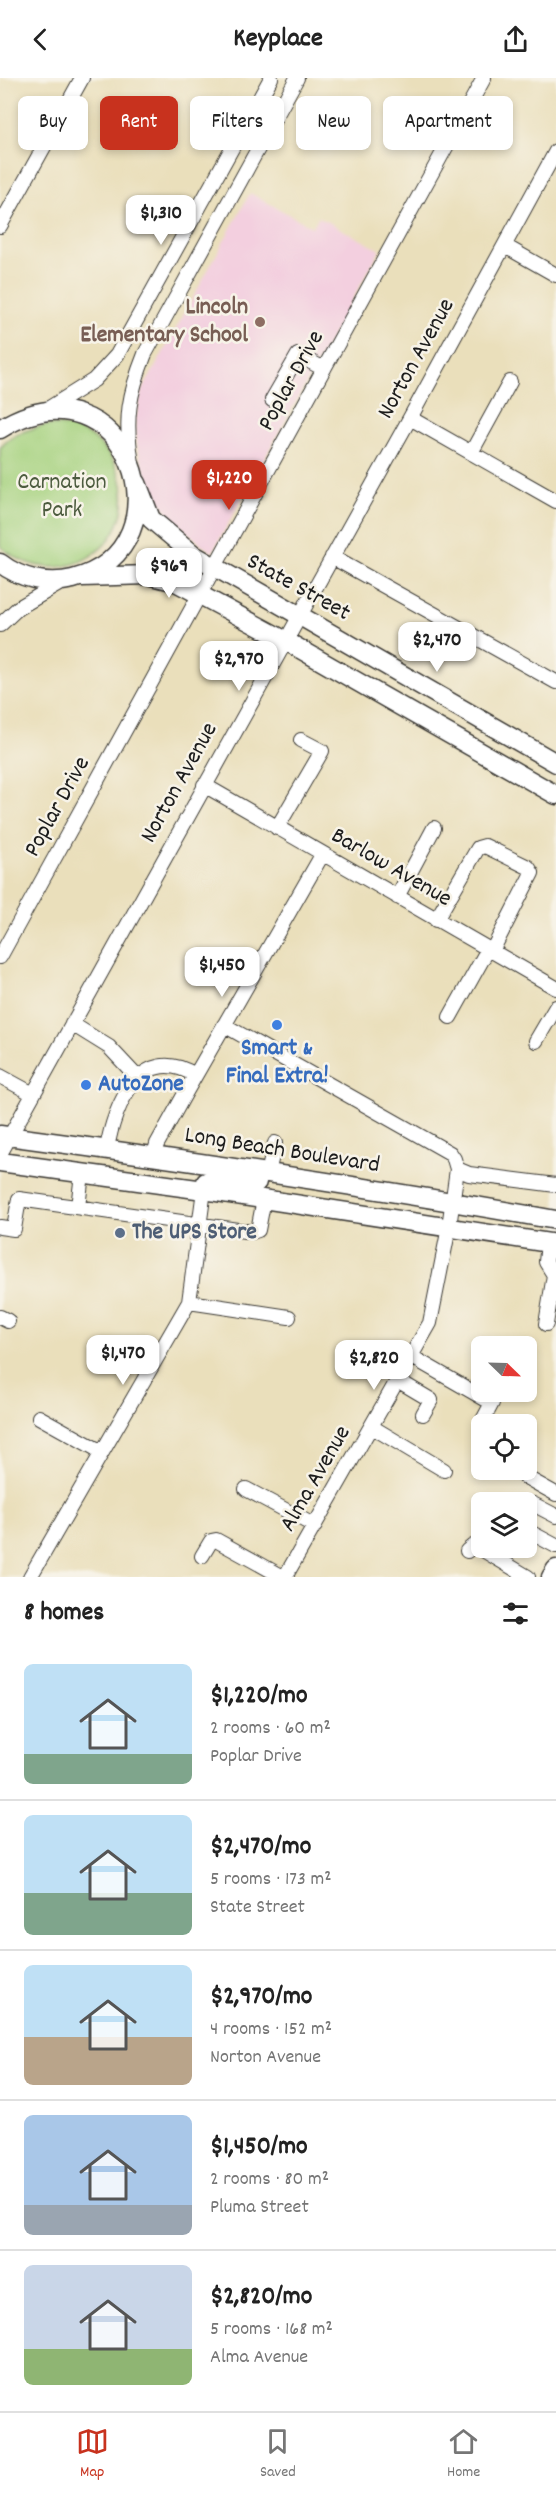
<!DOCTYPE html>
<meta charset="utf-8">
<style>
:root{--surface:#fff;--page:#f2f2f2;--text:#222;--muted:#767676;--line:#e0e0e0;--accent:#c8321e}
body{margin:0;font-family:Dekko,sans-serif;background:var(--page);color:var(--text);height:100vh;display:flex;flex-direction:column;font-size:22px;white-space:nowrap}
*{box-sizing:border-box;margin:0}
p{font-size:20px;color:var(--muted)}
.icon{flex:none;width:33px;height:33px;fill:none;stroke:currentColor;stroke-width:2;stroke-linecap:round;stroke-linejoin:round}
.map{position:relative;height:1499px;overflow:hidden}
.panel{display:flex;flex-direction:column;background:var(--surface);flex:1}
.panel>*{flex:none}
.guide{position:absolute;left:18px;top:18px;width:520px;height:54px;display:flex;gap:12px}
.needle{width:39px;rotate:113deg}
.controls{position:absolute;left:471px;top:1258px;display:grid;gap:12px}
.controls a{display:grid;place-items:center;width:66px;height:66px;border-radius:9px;background:var(--surface);box-shadow:0 3px 9px #0003;font-size:30px}
.price{position:absolute;translate:-50% -51px;padding:0 14px;border-radius:12px;background:#fff;color:#222;font-size:20px;line-height:39px;filter:drop-shadow(0 2px 3px #0008)}
.price::after{content:'';position:absolute;left:50%;top:36px;width:18px;height:14px;margin-left:-9px;background:inherit;clip-path:polygon(0 0,100% 0,50% 100%)}
.price.active{background:var(--accent);color:#fff}
ul{padding:0;list-style:none}
li{display:flex;align-items:center;gap:18px;height:150px;padding:0 24px}
li+li{border-top:2px solid var(--line)}
li span{display:grid;place-items:center;flex:none;width:168px;height:120px;border-radius:9px;color:#555}
li>.icon{margin-inline-start:auto}
span .icon{width:72px;height:72px;fill:#fffc;stroke-width:1}
li b{font-size:26px}
h2{display:flex;justify-content:space-between;align-items:center;height:72px;padding:0 24px;font-size:26px}
.tag{padding:0 21px;border-radius:9px;background:var(--surface);box-shadow:0 3px 9px #0003;font-size:21px;line-height:54px}
.tag.active{background:var(--accent);color:#fff}
header{display:flex;justify-content:space-between;align-items:center;height:78px;padding:0 24px;background:var(--surface);font-size:27px;font-weight:700}
.tabs{display:flex;justify-content:space-around;align-items:center;height:84px;border-top:2px solid var(--line);background:var(--surface);font-size:16px;color:var(--muted)}
.tabs a{display:grid;justify-items:center;gap:3px}
.tabs .active{color:var(--accent)}
.map>svg:first-child{display:block}
.built{fill:#f3cfdf}
.green{fill:#a4d17d;stroke:#60764c;stroke-width:1.5}
.lines{fill:none;stroke-linecap:round;stroke-linejoin:round}
.minor-casing{stroke:#3b3934;stroke-width:16}
.major-casing{stroke:#3b3934;stroke-width:21}
.minor{stroke:#fff;stroke-width:14}
.major{stroke:#fff;stroke-width:18}
.education-dot{fill:#8d6e63;stroke:#f7f3e8;stroke-width:2}
.shop-dot{fill:#3f7fe0;stroke:#f7f3e8;stroke-width:2}
.service-dot{fill:#5c6f8a;stroke:#f7f3e8;stroke-width:2}
.labels{text-anchor:middle;dominant-baseline:central;stroke-width:5;stroke-linejoin:round;paint-order:stroke}
.education-label{font-size:24px;font-weight:bold;fill:#785e54;stroke:#f7f3e8;text-anchor:end}
.street-label{font-size:24px;fill:#1c1c1c;stroke:#f7f3e8}
.park-label{font-size:24px;fill:#4c5b3e;stroke:#f7f3e8}
.shop-label{font-size:24px;font-weight:bold;fill:#366cbe;stroke:#f7f3e8}
.service-label{font-size:24px;font-weight:bold;fill:#4e5e75;stroke:#f7f3e8;text-anchor:start}
</style>
<header><svg class="icon" aria-label="back" viewBox="0 0 24 24"><path d="M15 5l-7 7 7 7"/></svg>Keyplace<svg class="icon" aria-label="share" viewBox="0 0 24 24"><path d="M12 15V3M7 8l5-5 5 5M5 13v7h14v-7"/></svg></header>
<div class="map">
<svg width="556" height="1499" viewBox="0 0 556 1499">
<rect width="100%" height="100%" fill="#f7f3e8"/>
<filter id="ink" filterUnits="userSpaceOnUse"><feTurbulence type="fractalNoise" baseFrequency=".0167" numOctaves="2"/><feDisplacementMap in="SourceGraphic" scale="12" xChannelSelector="R" yChannelSelector="G"/><feConvolveMatrix kernelMatrix="1 2 1 2 8 2 1 2 1" color-interpolation-filters="sRGB"/></filter>
<filter id="wash" filterUnits="userSpaceOnUse"><feTurbulence type="fractalNoise" baseFrequency=".008" numOctaves="4" result="noise"/><feDisplacementMap in="SourceGraphic" scale="24" xChannelSelector="R" yChannelSelector="G"/><feGaussianBlur stdDeviation="1.35" result="paint"/><feColorMatrix in="noise" values="0 0 0 0 0 0 0 0 0 0 0 0 0 0 0 0 0 1.4 0 .05"/><feComposite in="paint" operator="in"/></filter>
<g filter="url(#wash)">
<rect width="100%" height="100%" fill="#eadfbb"/>
<path class="built" d="M250,115L312,149L319,139L380,172L212,475L177,446L158,422L145,398L137,367L135,344L141,315Z"/>
<path class="green" d="M48,347C55,347 64,347 71,349C88,354 104,367 113,383C154,456 64,525 0,468V370C13,355 29,351 48,347Z"/>
</g>
<g filter="url(#ink)">
<g class="lines">
<g class="minor-casing">
<path id="minor" d="M0,148L82,0
M505,168L556,197
M272,322L298,277L324,291
M46,332L94,302L117,277L271,0
M410,340L556,423
M471,375L510,304
M132,385C124,341 129,316 145,276L297,0
M332,479L556,604
M0,547L18,530L64,503
M204,707L556,910
M277,750L322,673L301,662
M397,819L434,750
M436,842L478,770L485,768L528,789L532,795L492,873
M0,879L484,0
M450,939L488,871
M72,946L109,969L138,1000
M224,947L450,1075L454,1081L457,1091L469,1096L556,1107
M536,963L556,929
M0,998L33,1016
M107,1071C114,1027 141,964 195,997
M0,1076L410,340L556,73
M154,1077L157,1066L187,1012L322,777
M268,1095L275,1065
M78,1129L82,1096
M0,1149L14,1151L19,1121L252,1154L258,1152L264,1121
M189,1224L289,1239
M0,1239L8,1243
M546,1246L554,1197L546,1184L548,1165
M412,1279L492,1325L483,1342
M399,1303L431,1322L423,1336
M39,1339L102,1374
M372,1349L444,1392
M513,1392L556,1416
M246,1411L315,1448
M526,1431L533,1426L556,1438
M526,1452L556,1468
M467,1473L473,1468L478,1469L528,1499
M202,1478L211,1463L216,1462L283,1499
M30,1499L189,1224L204,1112
M285,1499L430,1245L449,1149L457,1091"/>
</g>
<g class="major-casing">
<path id="major" d="M0,351C126,273 195,469 73,501C48,507 21,501 0,485
M137,405L151,441L194,477L556,685
M82,499L149,497L176,504L286,563L556,717
M0,1057C186,1082 371,1109 556,1142
M0,1084L204,1112L556,1166
M204,1112L206,1104L213,1101L257,1104
M551,1499L556,1491"/>
</g>
<use href="#minor" class="minor"/>
<use href="#major" class="major"/>
</g>
</g>
<circle class="education-dot" cx="260" cy="244" r="6"/>
<g class="shop-dot">
<circle cx="277" cy="947" r="6"/>
<circle cx="86" cy="1007" r="6"/>
</g>
<circle class="service-dot" cx="120" cy="1155" r="6"/>
<g class="labels">
<g class="education-label">
<text x="248" y="230">Lincoln<tspan x="248" dy="28">Elementary School</tspan></text>
</g>
<g class="street-label">
<text transform="translate(417 281) rotate(-61)">Norton Avenue</text>
<text transform="translate(292 303) rotate(-61)">Poplar Drive</text>
<text transform="translate(298 510) rotate(29)">State Street</text>
<text transform="translate(180 705) rotate(-61)">Norton Avenue</text>
<text transform="translate(58 729) rotate(-61)">Poplar Drive</text>
<text transform="translate(391 790) rotate(30)">Barlow Avenue</text>
<text transform="translate(282 1073) rotate(9)">Long Beach Boulevard</text>
<text transform="translate(316 1401) rotate(-60)">Alma Avenue</text>
</g>
<g class="park-label">
<text x="62" y="405">Carnation<tspan x="62" dy="28">Park</tspan></text>
</g>
<g class="shop-label">
<text x="277" y="971">Smart &amp;<tspan x="277" dy="28">Final Extra!</tspan></text>
<text x="98" y="1007" text-anchor="start">AutoZone</text>
</g>
<g class="service-label">
<text x="132" y="1155">The UPS Store</text>
</g>
</g>
</svg>
<div class="controls">
<a><svg class="needle" viewBox="-14 -14 28 28"><path d="M0-13l5 13h-10z" fill="#e53935"/><path d="M0 13l5-13h-10z" fill="#767676"/></svg></a>
<a><svg class="icon" aria-label="locate" viewBox="0 0 24 24"><circle cx="12" cy="12" r="6"/><path d="M12 2v4M12 18v4M2 12h4M18 12h4"/></svg></a>
<a><svg class="icon" aria-label="layers" viewBox="0 0 24 24"><path d="M12 4l9 5-9 5-9-5zM3 14l9 5 9-5"/></svg></a>
</div>
<b class="price" style="left:161px;top:168px">$1,310</b>
<b class="price active" style="left:229px;top:433px">$1,220</b>
<b class="price" style="left:169px;top:521px">$969</b>
<b class="price" style="left:437px;top:595px">$2,470</b>
<b class="price" style="left:239px;top:614px">$2,970</b>
<b class="price" style="left:222px;top:920px">$1,450</b>
<b class="price" style="left:123px;top:1308px">$1,470</b>
<b class="price" style="left:374px;top:1313px">$2,820</b>
<div class="guide">
<a class="tag">Buy</a>
<a class="tag active">Rent</a>
<a class="tag">Filters</a>
<a class="tag">New</a>
<a class="tag">Apartment</a>
</div>
</div>
<section class="panel">
<h2>8 homes<svg class="icon" aria-label="filters" viewBox="0 0 24 24"><path d="M4 7h16M4 17h16"/><circle cx="9" cy="7" r="2"/><circle cx="15" cy="17" r="2"/></svg></h2>
<ul>
<li><span style="background:linear-gradient(#bfe0f5 75%,#7fa58c 0)"><svg class="icon" aria-label="home" viewBox="0 0 24 24"><path d="M3 11l9-7 9 7M6 9v11h12V9"/></svg></span><div><b>$1,220/mo</b><p>2 rooms · 60 m²</p><p>Poplar Drive</p></div></li>
<li><span style="background:linear-gradient(#bfe0f5 65%,#7fa58c 0)"><svg class="icon" aria-label="home" viewBox="0 0 24 24"><path d="M3 11l9-7 9 7M6 9v11h12V9"/></svg></span><div><b>$2,470/mo</b><p>5 rooms · 173 m²</p><p>State Street</p></div></li>
<li><span style="background:linear-gradient(#bfe0f5 60%,#b9a48a 0)"><svg class="icon" aria-label="home" viewBox="0 0 24 24"><path d="M3 11l9-7 9 7M6 9v11h12V9"/></svg></span><div><b>$2,970/mo</b><p>4 rooms · 152 m²</p><p>Norton Avenue</p></div></li>
<li><span style="background:linear-gradient(#a9c7e8 75%,#9aa5b1 0)"><svg class="icon" aria-label="home" viewBox="0 0 24 24"><path d="M3 11l9-7 9 7M6 9v11h12V9"/></svg></span><div><b>$1,450/mo</b><p>2 rooms · 80 m²</p><p>Pluma Street</p></div></li>
<li><span style="background:linear-gradient(#c9d6e8 70%,#8fb573 0)"><svg class="icon" aria-label="home" viewBox="0 0 24 24"><path d="M3 11l9-7 9 7M6 9v11h12V9"/></svg></span><div><b>$2,820/mo</b><p>5 rooms · 168 m²</p><p>Alma Avenue</p></div></li>
</ul>
</section>
<nav class="tabs">
<a class="active"><svg class="icon" aria-label="map" viewBox="0 0 24 24"><path d="M3 6l6-2 6 2 6-2v14l-6 2-6-2-6 2zM9 4v14M15 6v14"/></svg>Map</a>
<a><svg class="icon" aria-label="saved" viewBox="0 0 24 24"><path d="M7 4h10v16l-5-4-5 4z"/></svg>Saved</a>
<a><svg class="icon" aria-label="home" viewBox="0 0 24 24"><path d="M3 11l9-7 9 7M6 9v11h12V9"/></svg>Home</a>
</nav>
